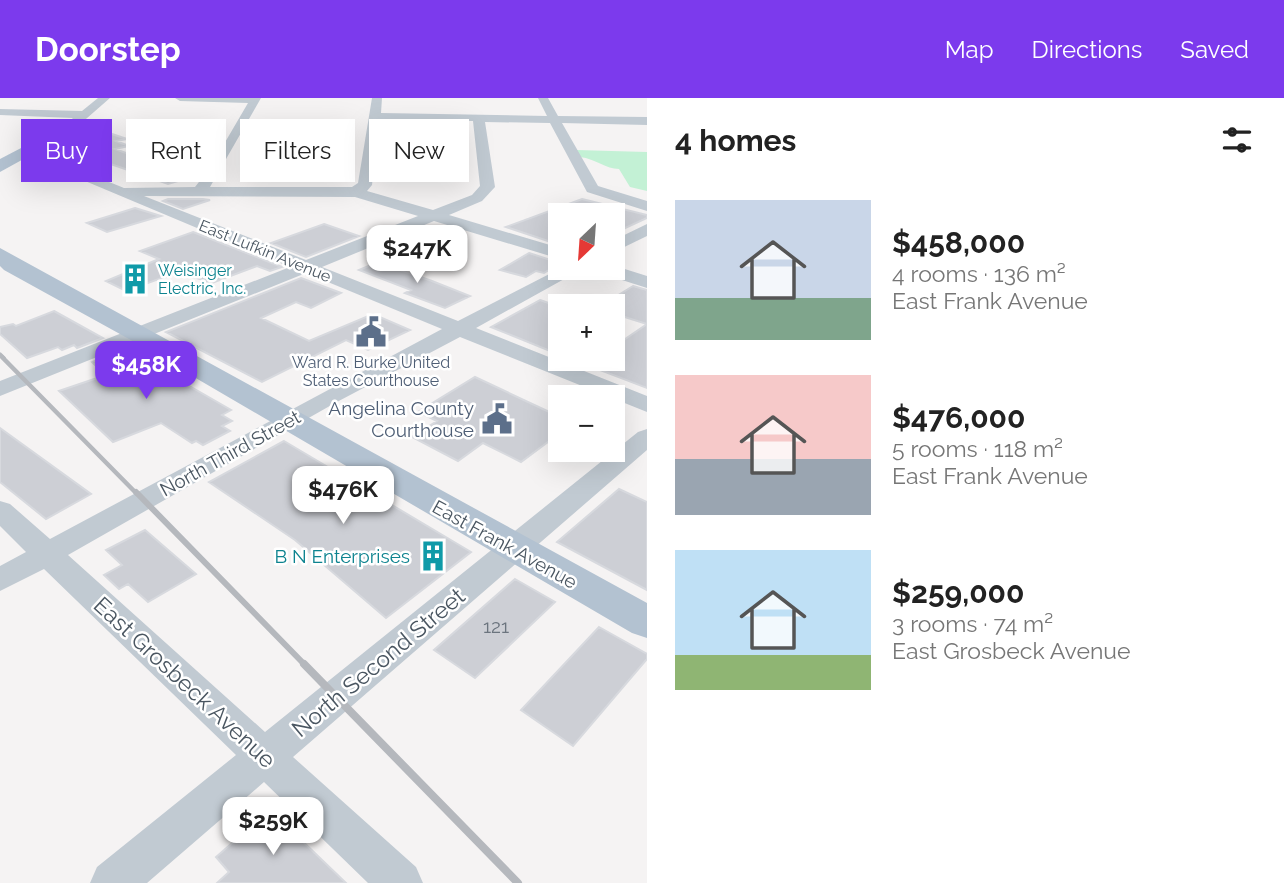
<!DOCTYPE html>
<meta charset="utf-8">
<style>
:root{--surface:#fff;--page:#f6f6f6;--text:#222;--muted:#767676;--accent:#7c3aed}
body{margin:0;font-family:Raleway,sans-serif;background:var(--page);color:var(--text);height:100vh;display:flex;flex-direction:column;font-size:26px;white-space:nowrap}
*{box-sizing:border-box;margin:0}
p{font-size:23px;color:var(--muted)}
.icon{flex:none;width:38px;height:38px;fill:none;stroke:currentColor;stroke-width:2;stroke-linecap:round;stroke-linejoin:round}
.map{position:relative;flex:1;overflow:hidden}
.details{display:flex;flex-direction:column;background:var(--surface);width:637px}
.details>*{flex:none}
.banner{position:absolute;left:21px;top:21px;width:520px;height:63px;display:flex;gap:14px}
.needle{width:46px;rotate:205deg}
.controls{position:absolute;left:548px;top:105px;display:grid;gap:14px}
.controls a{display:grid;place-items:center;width:77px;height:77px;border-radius:0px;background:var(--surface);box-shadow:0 7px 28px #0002;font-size:35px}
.price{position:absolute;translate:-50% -60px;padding:0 16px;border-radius:14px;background:#fff;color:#222;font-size:23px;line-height:46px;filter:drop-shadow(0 2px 4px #0008)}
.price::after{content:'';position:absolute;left:50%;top:42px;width:21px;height:16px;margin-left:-10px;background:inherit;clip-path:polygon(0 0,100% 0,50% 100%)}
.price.selected{background:var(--accent);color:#fff}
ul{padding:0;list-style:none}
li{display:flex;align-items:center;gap:21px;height:175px;padding:0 28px}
li span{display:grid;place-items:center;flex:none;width:196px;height:140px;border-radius:0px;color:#555}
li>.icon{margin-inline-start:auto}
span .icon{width:84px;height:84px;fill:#fffc;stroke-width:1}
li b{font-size:30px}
h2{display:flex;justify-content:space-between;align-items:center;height:84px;padding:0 28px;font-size:30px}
.pill{padding:0 24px;border-radius:0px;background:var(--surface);box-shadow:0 7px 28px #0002;font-size:24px;line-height:63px}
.pill.selected{background:var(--accent);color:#fff}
header{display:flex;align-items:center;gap:42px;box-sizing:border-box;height:98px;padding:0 35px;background:var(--accent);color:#fff}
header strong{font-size:33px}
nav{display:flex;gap:38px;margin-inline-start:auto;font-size:24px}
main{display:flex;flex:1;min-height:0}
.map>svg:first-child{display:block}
.green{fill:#c3f1d5}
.building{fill:#cdcfd5;stroke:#d7d9de;stroke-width:2}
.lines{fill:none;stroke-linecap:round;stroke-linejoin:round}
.minor{fill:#c1cad2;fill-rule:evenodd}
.major{fill:#b3c2d1;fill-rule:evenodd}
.rail-far3{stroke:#b5b8bd;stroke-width:3.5}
.rail-far2{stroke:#b5b8bd;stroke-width:4.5}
.rail-far1{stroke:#b5b8bd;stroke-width:6}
.rail{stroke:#b5b8bd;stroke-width:8}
.labels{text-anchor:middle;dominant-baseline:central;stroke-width:5;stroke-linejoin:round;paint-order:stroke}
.far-street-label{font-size:16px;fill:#4a5661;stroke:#fff}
.far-culture-label{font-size:16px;fill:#0d838f;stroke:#fff;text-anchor:start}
.far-service-label{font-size:16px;fill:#4e5e75;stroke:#fff}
.service-label{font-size:19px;fill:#4e5e75;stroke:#fff;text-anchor:end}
.street-label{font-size:19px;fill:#4a5661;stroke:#fff}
.culture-label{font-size:19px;fill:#0d838f;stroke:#fff;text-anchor:end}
.near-number-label{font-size:19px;fill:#6b747e}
.near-street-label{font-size:23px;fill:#4a5661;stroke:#fff}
</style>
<header>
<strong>Doorstep</strong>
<nav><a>Map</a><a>Directions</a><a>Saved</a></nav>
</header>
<main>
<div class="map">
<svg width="647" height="785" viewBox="0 0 647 785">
<rect width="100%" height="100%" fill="#f5f3f3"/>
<path class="green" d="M576,52L647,54V93L630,89L619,71C606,71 596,61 580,59Z"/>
<path class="building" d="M97,31L127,41L116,43L129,48L115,51L192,79L168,86L59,48L77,32Z
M168,101H203L210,102L183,111L163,103Z
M582,101L647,117V120L621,132H612V117H560V147L506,129Z
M135,110L161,118L107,134L87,125Z
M324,126L359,138L306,159L271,145Z
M193,134L282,169L270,173L257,168L212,185L178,174L126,193L106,183L159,161L140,153Z
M529,155L560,165L544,175L536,173L526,179L500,172Z
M378,164L432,183L470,198L445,210L405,195L411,192L359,172Z
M301,180L341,195L311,210L296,204L261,220L309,243L373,216L410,232L368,252L346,242L262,284L166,234Z
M633,188L647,192V290L574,262L612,261V250L647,226L612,215V201Z
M540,202L560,209V257L491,229Z
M54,213L103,240L77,250L74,247L62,252L58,249L27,260L0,236V229L13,226L16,228Z
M125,251L231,312L222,317L232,323L222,328L230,333L203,347L196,343L192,345L161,325L113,344L59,293L106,277L92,264Z
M475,279L560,319V335L521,364L483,345L458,363L412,339L437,323L418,314Z
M0,330L91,396L46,421L0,384Z
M284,343L370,394L471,454L386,520L295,442L209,384Z
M619,391L647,404V492L557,444Z
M145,432L196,476L148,504L128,486L119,491L104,477L122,467L106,452Z
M515,481L555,504L475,580L434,552Z
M599,529L647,556V561L573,648L521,612Z
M270,712L346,785H217L229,774L216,759Z"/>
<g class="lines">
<path class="minor" d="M98,0H110L55,48L35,54L124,90L195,89L210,70L248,5L180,3L175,0H261L210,89H352L358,85L372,0H382L381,15L547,18L538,0H548L558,18L647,19V27L562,25L598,88L647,103V113L587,94L550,25L485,24L495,89L482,103L449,117L560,150V161L434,123L322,169L458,223L561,170H584L476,230L647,298V314L460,239L335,305L68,457L265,634L638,334L647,331V352L293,659L416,769L423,785H368L264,684L147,785H90L97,769L236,657L44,471L0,493V468L26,454L0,428V403L10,406L50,441L442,231L306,175L0,298V283L290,169L16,54L45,42L73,20L0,17V11L82,13ZM380,22L473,23L480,88L472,97L433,112L367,93L372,87ZM144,98L355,99L418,118L306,162Z
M647,126V138L612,155V143Z
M612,167L647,178V190L597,174L594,170H612Z"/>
<path class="major" d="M23,49L29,50V58L0,74V61Z
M0,150L647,505V540L632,535L129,241L4,172L0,168Z"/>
<path class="rail-far3" d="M0,256L4,260"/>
<path class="rail-far2" d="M2,259L137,396"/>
<path class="rail-far1" d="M136,394L306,568"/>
<path class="rail" d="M304,566L518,785"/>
</g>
<defs>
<g id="building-bare" transform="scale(2.415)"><path d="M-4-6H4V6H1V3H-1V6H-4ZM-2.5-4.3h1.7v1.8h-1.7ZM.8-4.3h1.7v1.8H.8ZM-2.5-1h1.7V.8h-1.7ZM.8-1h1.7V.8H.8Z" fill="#0f9aa8" stroke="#fff" stroke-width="2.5" paint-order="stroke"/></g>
<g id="civic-bare" transform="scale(2.415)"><path d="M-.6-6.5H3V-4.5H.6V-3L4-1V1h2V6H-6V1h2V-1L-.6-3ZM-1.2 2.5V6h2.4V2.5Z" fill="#5c6f8a" stroke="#fff" stroke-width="2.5" paint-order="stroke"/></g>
</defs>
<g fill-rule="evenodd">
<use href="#building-bare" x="135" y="181"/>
<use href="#civic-bare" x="371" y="234"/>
<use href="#civic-bare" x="497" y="321"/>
<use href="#building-bare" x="433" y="458"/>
</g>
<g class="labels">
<g class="far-street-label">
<text transform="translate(265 153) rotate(22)">East Lufkin Avenue</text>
</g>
<g class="far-culture-label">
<text x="158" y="172">Weisinger<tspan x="158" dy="18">Electric, Inc.</tspan></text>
</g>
<g class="far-service-label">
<text x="371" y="264">Ward R. Burke United<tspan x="371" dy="18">States Courthouse</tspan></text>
</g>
<g class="service-label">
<text x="474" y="310">Angelina County<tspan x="474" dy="22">Courthouse</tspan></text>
</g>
<g class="street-label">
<text transform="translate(230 355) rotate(-29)">North Third Street</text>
<text transform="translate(505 446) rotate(29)">East Frank Avenue</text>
</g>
<g class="culture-label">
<text x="410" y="458">B N Enterprises</text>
</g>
<g class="near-number-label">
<text x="496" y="528">121</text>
</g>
<g class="near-street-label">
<text transform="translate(378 564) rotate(-40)">North Second Street</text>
<text transform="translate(185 584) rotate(43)">East Grosbeck Avenue</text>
</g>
</g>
</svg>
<div class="controls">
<a><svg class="needle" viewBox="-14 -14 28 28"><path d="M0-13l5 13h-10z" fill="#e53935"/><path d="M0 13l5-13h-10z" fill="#767676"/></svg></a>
<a>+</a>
<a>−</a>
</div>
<b class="price" style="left:417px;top:187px">$247K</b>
<b class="price selected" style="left:146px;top:303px">$458K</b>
<b class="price" style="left:343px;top:428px">$476K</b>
<b class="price" style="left:273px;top:759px">$259K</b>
<div class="banner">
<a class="pill selected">Buy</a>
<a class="pill">Rent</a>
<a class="pill">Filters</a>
<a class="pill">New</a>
</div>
</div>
<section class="details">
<h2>4 homes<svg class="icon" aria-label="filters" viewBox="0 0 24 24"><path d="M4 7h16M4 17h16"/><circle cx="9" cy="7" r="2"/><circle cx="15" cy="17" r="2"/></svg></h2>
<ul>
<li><span style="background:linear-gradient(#c9d6e8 70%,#7fa58c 0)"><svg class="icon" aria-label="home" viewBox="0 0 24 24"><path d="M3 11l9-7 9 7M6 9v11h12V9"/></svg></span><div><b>$458,000</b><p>4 rooms · 136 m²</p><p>East Frank Avenue</p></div></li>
<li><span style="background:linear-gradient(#f6c9c9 60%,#9aa5b1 0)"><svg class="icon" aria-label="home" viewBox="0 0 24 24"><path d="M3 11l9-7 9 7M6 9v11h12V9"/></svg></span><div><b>$476,000</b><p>5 rooms · 118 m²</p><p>East Frank Avenue</p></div></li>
<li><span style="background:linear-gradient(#bfe0f5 75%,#8fb573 0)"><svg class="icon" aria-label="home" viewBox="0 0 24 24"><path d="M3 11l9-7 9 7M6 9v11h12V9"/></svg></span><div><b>$259,000</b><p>3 rooms · 74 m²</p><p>East Grosbeck Avenue</p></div></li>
</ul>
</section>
</main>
